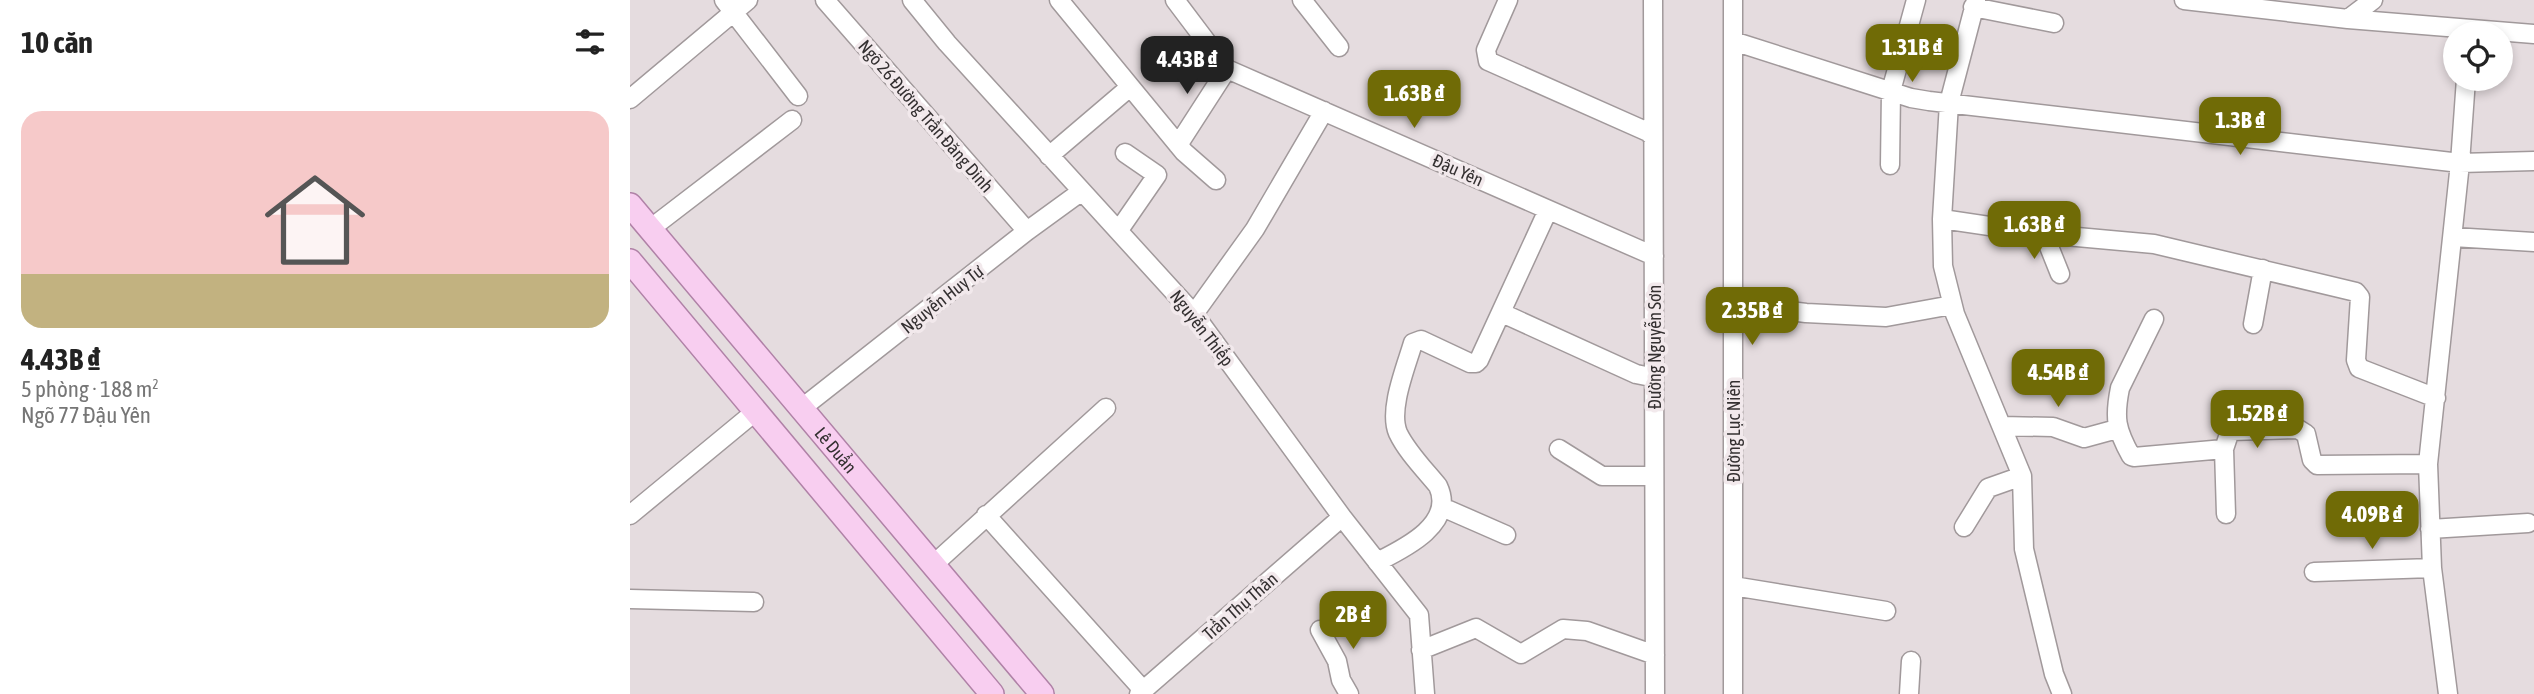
<!DOCTYPE html>
<html lang="vi">
<meta charset="utf-8">
<style>
:root{--surface:#fff;--page:#f2f2f2;--text:#222;--muted:#767676;--line:#e0e0e0;--accent:#706b06}
body{margin:0;font-family:"Asap Condensed",sans-serif;background:var(--page);color:var(--text);height:100vh;display:flex;flex-direction:column;font-size:26px;white-space:nowrap}
*{box-sizing:border-box;margin:0}
p{font-size:23px;color:var(--muted)}
.icon{flex:none;width:38px;height:38px;fill:none;stroke:currentColor;stroke-width:2;stroke-linecap:round;stroke-linejoin:round}
.map{position:relative;flex:1;overflow:hidden}
.drawer{display:flex;flex-direction:column;background:var(--surface);width:630px}
.drawer>*{flex:none}
.fabs{position:absolute;left:1813px;top:21px;display:grid;gap:14px}
.fabs a{display:grid;place-items:center;width:70px;height:70px;border-radius:50%;background:var(--surface);box-shadow:0 4px 10px #0003;font-size:35px}
.price{position:absolute;translate:-50% -60px;padding:0 16px;border-radius:14px;background:var(--accent);color:#fff;font-size:23px;line-height:46px;filter:drop-shadow(0 2px 4px #0008)}
.price::after{content:'';position:absolute;left:50%;top:42px;width:21px;height:16px;margin-left:-10px;background:inherit;clip-path:polygon(0 0,100% 0,50% 100%)}
.price.active{background:#222;color:#fff}
ul{padding:0;list-style:none}
li{display:grid;align-content:center;gap:14px;height:371px;padding:0 21px}
li+li{border-top:2px solid var(--line)}
li span{display:grid;place-items:center;height:217px;border-radius:21px;color:#555}
li>.icon{margin-inline-start:auto}
span .icon{width:126px;height:126px;fill:#fffc;stroke-width:1}
li b{font-size:30px}
h2{display:flex;justify-content:space-between;align-items:center;height:84px;padding:0 21px;font-size:30px}
main{display:flex;flex:1;min-height:0}
.map>svg:first-child{display:block}
.lines{fill:none;stroke-linecap:round;stroke-linejoin:round}
.minor-casing{stroke:#a1999b;stroke-width:21}
.major-casing{stroke:#b082a7;stroke-width:26}
.minor{stroke:#fff;stroke-width:18}
.major{stroke:#f8cef0;stroke-width:23}
.labels{text-anchor:middle;dominant-baseline:central;stroke-width:7;stroke-linejoin:round;paint-order:stroke}
.street-label{font-size:18px;fill:#343031;stroke:#f2e9ec}
</style>
<main>
<section class="drawer">
<h2>10 căn<svg class="icon" aria-label="filters" viewBox="0 0 24 24"><path d="M4 7h16M4 17h16"/><circle cx="9" cy="7" r="2"/><circle cx="15" cy="17" r="2"/></svg></h2>
<ul>
<li><span style="background:linear-gradient(#f6c9c9 75%,#c2b280 0)"><svg class="icon" aria-label="home" viewBox="0 0 24 24"><path d="M3 11l9-7 9 7M6 9v11h12V9"/></svg></span><div><b>4.43B ₫</b><p>5 phòng · 188 m²</p><p>Ngõ 77 Đậu Yên</p></div></li>
</ul>
</section>
<div class="map">
<svg width="1904" height="694" viewBox="0 0 1904 694">
<rect width="100%" height="100%" fill="#e5dcdf"/>
<g class="lines">
<g class="minor-casing">
<path id="minor" d="M94,0L168,96
M195,0L397,231
M282,0L317,43L564,314L712,517L789,615L795,694
M429,0L554,152L586,180
M545,0L597,69L1024,256
M672,0L709,47
M878,0L856,50L858,61L1018,132L1023,137
M1023,0L1025,694
M1346,0L1319,103L1312,219L1313,266L1325,314L1392,476L1394,549L1424,674L1432,694
M1554,0L1718,19L1904,34
M1343,7L1424,23
M1718,19L1743,0
M1103,41L1281,98L1299,101L1830,163L1904,161
M0,99L118,0
M548,145L597,69
M419,156L500,87
M1260,165L1261,91L1286,0
M1312,219L1414,234L1524,244L1726,292L1730,297L1726,360L1729,368L1806,398
M20,229L162,120
M489,230L527,175L495,153
M1414,234L1430,274
M1823,237L1904,242
M1103,304L1176,313L1256,317L1322,305
M872,313L1006,374L1021,377L1024,373
M564,314L625,229L694,111
M1524,319L1490,388C1484,418 1486,429 1501,456L1504,457L1594,449L1600,431L1668,429L1676,434L1682,460L1687,465L1798,464
M1623,324L1633,269
M172,408L397,231L452,191
M1372,426L1423,427L1454,438L1487,429
M929,449L972,476H1024
M1594,449L1596,514
M812,507L876,535
M0,515L126,411
M356,515L513,690
M1334,527L1358,488L1392,476
M1800,529L1898,523
M747,562C773,549 826,524 808,486C795,470 777,452 768,433C758,410 776,367 783,343L791,340L840,363H846L849,360L918,210
M303,565L476,408
M1684,572L1802,568
M1103,586L1256,611
M0,599L124,602
M690,630L707,661L711,680L719,694
M791,650L846,628L891,654L933,629L957,631L1025,655
M509,694L712,517
M1103,694V0
M1279,694L1281,661
M1818,694L1802,568L1798,464L1830,163L1836,79"/>
</g>
<g class="major-casing">
<g id="major">
<path id="s1" d="M0,205L412,694"/>
<path d="M0,261L362,694"/>
</g>
</g>
<use href="#minor" class="minor"/>
<use href="#major" class="major"/>
</g>
<g class="labels">
<g class="street-label">
<text transform="translate(296 116) rotate(49)">Ngõ 26 Đường Trần Đăng Dinh</text>
<text transform="translate(828 170) rotate(24)">Đậu Yên</text>
<text transform="translate(312 299) rotate(-38)">Nguyễn Huy Tự</text>
<text transform="translate(572 328) rotate(52)">Nguyễn Thiếp</text>
<text transform="translate(1024 347) rotate(-90)">Đường Nguyễn Sơn</text>
<text transform="translate(1103 431) rotate(-90)">Đường Lục Niên</text>
<text stroke="none"><textPath href="#s1" startOffset="320">Lê Duẩn</textPath></text>
<text transform="translate(610 606) rotate(-41)">Trần Thụ Thân</text>
</g>
</g>
</svg>
<div class="fabs">
<a><svg class="icon" aria-label="locate" viewBox="0 0 24 24"><circle cx="12" cy="12" r="6"/><path d="M12 2v4M12 18v4M2 12h4M18 12h4"/></svg></a>
</div>
<b class="price" style="left:1282px;top:84px">1.31B ₫</b>
<b class="price active" style="left:557px;top:96px">4.43B ₫</b>
<b class="price" style="left:784px;top:130px">1.63B ₫</b>
<b class="price" style="left:1610px;top:157px">1.3B ₫</b>
<b class="price" style="left:1404px;top:261px">1.63B ₫</b>
<b class="price" style="left:1122px;top:347px">2.35B ₫</b>
<b class="price" style="left:1428px;top:409px">4.54B ₫</b>
<b class="price" style="left:1627px;top:450px">1.52B ₫</b>
<b class="price" style="left:1742px;top:551px">4.09B ₫</b>
<b class="price" style="left:723px;top:651px">2B ₫</b>
</div>
</main>
